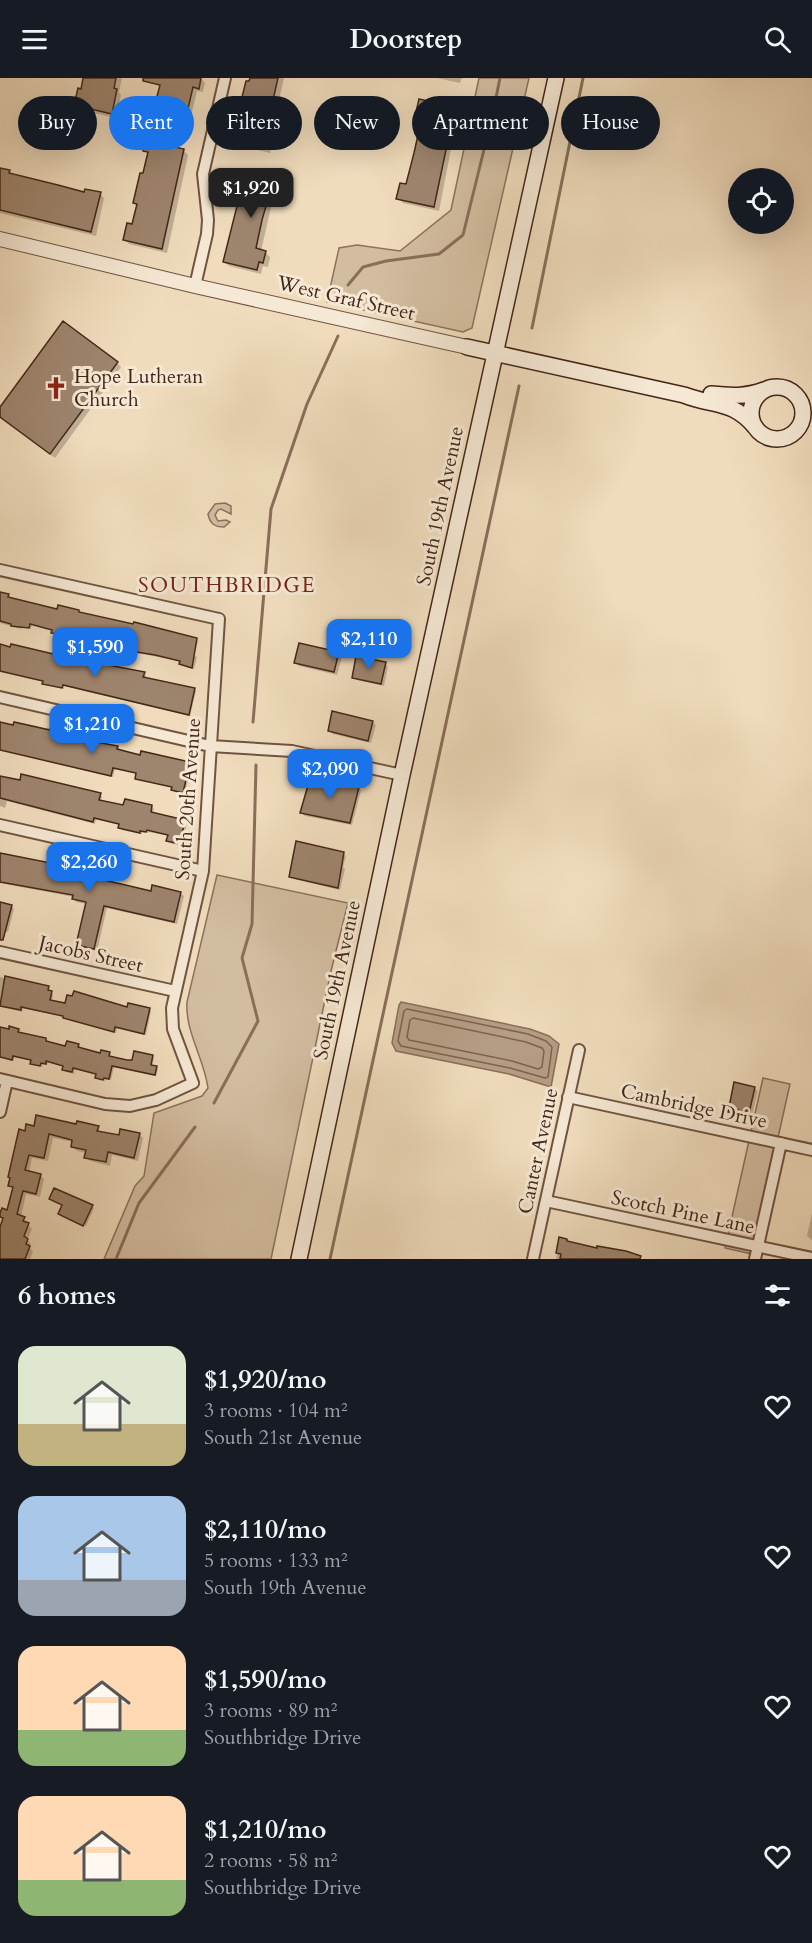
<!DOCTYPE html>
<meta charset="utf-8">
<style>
:root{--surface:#171b24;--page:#242831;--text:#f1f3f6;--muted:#9ea1a6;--accent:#1a73e8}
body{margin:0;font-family:Cardo,serif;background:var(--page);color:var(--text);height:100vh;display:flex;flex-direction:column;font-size:22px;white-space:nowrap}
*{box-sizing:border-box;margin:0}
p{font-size:20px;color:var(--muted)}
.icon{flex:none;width:33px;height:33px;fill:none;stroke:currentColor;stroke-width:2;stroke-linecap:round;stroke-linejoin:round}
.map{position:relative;height:1181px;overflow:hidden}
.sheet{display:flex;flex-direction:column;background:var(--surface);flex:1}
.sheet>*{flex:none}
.top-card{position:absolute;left:18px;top:18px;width:777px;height:54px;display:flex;gap:12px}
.tools{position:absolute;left:728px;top:90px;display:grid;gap:12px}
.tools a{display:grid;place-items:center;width:66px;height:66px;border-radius:50%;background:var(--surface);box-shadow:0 6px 24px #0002;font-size:30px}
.price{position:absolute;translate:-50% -51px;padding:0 14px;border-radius:12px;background:var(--accent);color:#fff;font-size:20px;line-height:39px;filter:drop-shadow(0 2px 3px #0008)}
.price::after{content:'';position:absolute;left:50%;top:36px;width:18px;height:14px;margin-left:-9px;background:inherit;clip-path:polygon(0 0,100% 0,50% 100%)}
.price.active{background:#222;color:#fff}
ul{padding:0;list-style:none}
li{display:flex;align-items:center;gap:18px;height:150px;padding:0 18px}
li span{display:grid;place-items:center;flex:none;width:168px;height:120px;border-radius:18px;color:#555}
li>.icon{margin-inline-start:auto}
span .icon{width:72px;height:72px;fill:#fffc;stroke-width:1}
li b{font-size:26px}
h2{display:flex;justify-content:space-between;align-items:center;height:72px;padding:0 18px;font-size:26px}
.tag{padding:0 21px;border-radius:27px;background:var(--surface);box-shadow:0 6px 24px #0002;font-size:21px;line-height:54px}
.tag.active{background:var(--accent);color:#fff}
header{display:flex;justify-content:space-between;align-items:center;height:78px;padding:0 18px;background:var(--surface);font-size:27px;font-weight:700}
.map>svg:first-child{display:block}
.green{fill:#d3bda1;stroke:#8c725c;stroke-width:1.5}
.water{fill:#b69e85;stroke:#896e59;stroke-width:1.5}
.shadow{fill:#0003}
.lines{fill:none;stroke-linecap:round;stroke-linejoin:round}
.shore{stroke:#7e624e;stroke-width:1.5}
.stream{stroke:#896e59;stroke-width:3}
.building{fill:#9e856e;stroke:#452718;stroke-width:1.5}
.minor-casing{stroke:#705441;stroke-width:14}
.tertiary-casing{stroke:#705441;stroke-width:16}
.secondary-casing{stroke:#452718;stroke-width:18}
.minor{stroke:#f5e8d4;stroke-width:10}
.tertiary{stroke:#f5e8d4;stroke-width:14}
.secondary{stroke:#f5e8d4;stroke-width:15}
.labels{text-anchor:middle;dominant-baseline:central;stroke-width:6;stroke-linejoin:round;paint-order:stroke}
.street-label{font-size:20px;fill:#452718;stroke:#f5e8d4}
.poi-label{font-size:20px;fill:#452718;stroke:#f5e8d4;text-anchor:start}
.neighbourhood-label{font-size:21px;letter-spacing:1.5px;fill:#7a1f14;stroke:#f5e8d4}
</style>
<header><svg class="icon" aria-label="menu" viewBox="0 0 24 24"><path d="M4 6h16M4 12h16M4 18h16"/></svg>Doorstep<svg class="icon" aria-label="search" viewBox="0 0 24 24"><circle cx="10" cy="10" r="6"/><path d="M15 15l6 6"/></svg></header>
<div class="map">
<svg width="812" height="1181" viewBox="0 0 812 1181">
<rect width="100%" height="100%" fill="#f0dcbd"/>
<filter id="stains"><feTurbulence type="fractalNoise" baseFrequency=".00333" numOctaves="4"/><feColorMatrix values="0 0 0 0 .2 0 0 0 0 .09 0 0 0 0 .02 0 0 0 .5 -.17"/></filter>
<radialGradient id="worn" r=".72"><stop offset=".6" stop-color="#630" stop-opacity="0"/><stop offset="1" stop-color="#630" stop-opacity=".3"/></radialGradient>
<path class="green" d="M479,0H529L472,250L463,254L327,224L339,170L357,167L400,173L451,132Z
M225,425L231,428V436L221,431L218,432L215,437L218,443L226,442L230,444L224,449C215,449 210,446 208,436L215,426Z
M217,797L348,825L331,893L271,1181H104L135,1108L144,1098L154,1035L202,1018L208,1010C204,980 185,954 187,924Z
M763,1000L790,1006L752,1176L725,1170Z"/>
<path class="water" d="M401,924L530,951L549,958L559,966L551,1009L509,996L396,973L392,965L399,927Z"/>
<path class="shadow" d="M85,0H122L119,14L121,17L116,40L80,32L76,27Z
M158,0H201L205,5L203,14L197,13L191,38L162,31L157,26L161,10L157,6Z
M252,0H284L270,61L273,64L270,75L238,67L234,62L247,22L243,19Z
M437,0H464L461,1L460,5Z
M133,21L143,23L142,30L132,28Z
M454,30L458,35L439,133L403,125L398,120L407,108L423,43L417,37Z
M183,72L188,77L167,175L129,166L125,162L133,148L138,128L135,125L149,77L145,73Z
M0,91L9,93L13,97L85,116H100L104,120L96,158L0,135Z
M280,97L285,101L278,126L272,125L261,173L265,174L270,179L268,189L263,188L261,196L229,188L224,184L269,99Z
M117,285L121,289L55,380L0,339V331Z
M0,515L8,517L10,521L58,532L79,533L81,536L196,562L198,563L194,577L197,579L194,591L183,588L181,584L158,579L104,569L103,565L55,557L54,552L32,547L31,551L22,548L21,551L0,545Z
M0,568L144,596L146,597L145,601L194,611L196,613L190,638L64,608V611L46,607L44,604L0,594Z
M338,575L342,579L337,597L299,588L296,584Z
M385,585L388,589L384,608L357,602L353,599Z
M372,644L376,647L371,665L333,656L329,653Z
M0,645L69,657L71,661L117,670L141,679L189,686L191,688L185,716L175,714L173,710L139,702L137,700L138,696L115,691L113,699L0,672Z
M0,699L100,716L102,719L101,724L125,728H152L154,731L153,736L184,743L187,745L182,767L170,765L168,762L169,758L149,754L148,755L142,754V756L122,752L120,747L96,741L95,746L7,723L5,730L0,728Z
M359,710L361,713L352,747L305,738L302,735Z
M0,775L3,778L71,791L74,794L73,797L152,815H180L184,818L177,846L107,830L97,873L81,870L78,866L87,826L76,824L74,819L0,805Z
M343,775L346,778L343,789L345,791L340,812L294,801L291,798Z
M0,825L11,828L14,831L8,854L0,852Z
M0,899L48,910L53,917L52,924L149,931L151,933L146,957L117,950L116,955L66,941L64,939L23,930L22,934L2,929L0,927Z
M0,951L18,952L20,956L46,962L67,970L78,967L80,971L101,977L109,975L110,980L127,984L152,979L154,980L152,988L158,991L156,998L114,989L111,1002L105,1001V1003L99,1002L97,997L75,991L74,996L66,994L65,989L48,984L47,987L43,986L42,989L34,987L32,983L14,979V983L0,979Z
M754,1010L758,1013L752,1037L741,1035L740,1038L733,1037L729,1034Z
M77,1047L98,1049L101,1055L120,1059L139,1056L143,1060L138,1083L112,1077L110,1088L90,1083L86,1079L87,1075L77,1073L73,1069V1064L53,1060L48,1083L32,1080L29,1095L40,1097L44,1101L40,1119L26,1116L21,1139L28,1144L27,1146L32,1151L27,1162L31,1166L30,1170L33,1173L30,1181H0V1154L4,1142L1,1138L9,1134L14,1111L10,1107L26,1055Z
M51,1121L92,1129L94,1130L86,1148L62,1138L64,1128Z
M812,1135V1162L807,1158Z
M560,1161L569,1165L626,1181H556Z"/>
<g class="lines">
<path class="shore" d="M407,931L528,956L546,963L552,969L548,999L545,1000L510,990L401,968L398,963L404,933Z
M413,940L526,964L542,970L544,973L542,989L538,991L512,983L409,962L407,959L410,942Z"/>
<path class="stream" d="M348,207L363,189L386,183L439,176L463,157L493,35L500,0
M532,250L583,0
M253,644L271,431L307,326L338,258
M214,1025L258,943L242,880L252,846L256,687
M116,1181L139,1125L195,1049
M330,1181L519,308"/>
</g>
<path class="building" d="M83,0H116L114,10L117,11L112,36L74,27L78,10L81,11Z
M143,0H201L199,11L193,9L187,35L155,26L160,7L143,3Z
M250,0H278L265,57L269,58L266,71L232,63L236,36L241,37L245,20L242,19L246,3H249Z
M419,21L455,29L434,129L396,121L400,105L406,106L414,75L422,39L415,38Z
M146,63L184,71L162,171L123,162L127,145L132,146L137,126L133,125L140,95H143L148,74L143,73Z
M0,90L10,92L9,95L58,107L84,114L85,111L101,114L91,154L0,132Z
M246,92L268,98L269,92L281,95L274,123L268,121L262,142L256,170L266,173L263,185L259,184L257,192L223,184Z
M63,243L118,284L50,376L0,339V329Z
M0,514L9,516L8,519L57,531L58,527L79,532V534L133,546L134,544L197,560L192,590L179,586L180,583L155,577L100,568L101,564L51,555L52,552L30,546L29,550L11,548V546L0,543Z
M299,565L339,574L334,594L294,585Z
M0,566L10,569L11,566L66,579L145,594L143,599L195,610L189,637L63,607L62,610L42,606L43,603L0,593Z
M356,578L386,584L381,606L352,600Z
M332,633L373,643L368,663L328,653Z
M0,644L13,647L14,644L50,652V651L70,655L69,659L118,668L117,671L140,677L141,673L190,684L183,715L171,712L172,709L135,701L136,695L113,690L111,698L0,672Z
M21,696L101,715L99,722L123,727L125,721L152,727L151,734L185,742L180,766L166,763L168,757L147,752L146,754L140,753V755L118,750L119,746L94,740L93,744L0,720V698L20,702Z
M311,697L359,709L350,745L300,735Z
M296,763L344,774L338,810L289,799Z
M0,775L71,789L70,794L151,813L152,807L181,814L174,844L104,828L94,871L76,867L86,824L72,821L73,817L0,804Z
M0,824L12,827L3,862H0Z
M5,898L49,908L48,912L52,913L50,922L65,925L67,917L72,918L74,913L127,929L128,925L150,930L144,956L115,949L114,954L63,940V938L21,929V932L0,928Z
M9,948L19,951L18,954L46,960V963L65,968L67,963L79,966L78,969L100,975L101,972L110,974L109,978L127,982H132L134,973L153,977L151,987L157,988L155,997L112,988L109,1001L104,1000L103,1002L95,1000L96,996L73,990L72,994L62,992L63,988L46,983V986L41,985L40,988L30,986L31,982L13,978L12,982L0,979V949L9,951Z
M734,1004L755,1009L749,1035L738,1032L737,1036L728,1034Z
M36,1037L76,1046L77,1043L99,1048L97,1053L119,1057L120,1051L140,1055L134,1080L108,1074L106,1084L84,1080L86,1072L71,1069L72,1062L49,1056L44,1080L29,1077L25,1092L41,1096L36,1116L23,1113L17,1136L25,1139L23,1143L29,1145L24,1158L28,1161L26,1166L30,1168L25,1181H0V1149L3,1140L0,1139V1135L2,1130L7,1132L13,1109L8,1108L10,1100L8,1099L19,1051L25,1053L26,1046L34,1048Z
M54,1110L93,1127L83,1148L58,1136L62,1127L49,1121Z
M559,1159L567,1161V1163L597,1170V1168L626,1173L641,1178L640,1181H560L561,1176L556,1175Z"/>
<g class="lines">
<g class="minor-casing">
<path id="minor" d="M195,208L207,156L208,142L203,96L225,0
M0,492L219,541L203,793L172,930L173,951L193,1005L156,1022L130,1028L105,1026L0,1001
M0,619L210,668L292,673L402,697
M0,747L203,793
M0,874L175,913
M568,1019L812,1072
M0,1034L7,1003
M546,1123L812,1180
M533,1181L579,972
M755,1181L781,1065"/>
</g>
<g class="tertiary-casing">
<path id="tertiary" d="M0,161L195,208L467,269"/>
</g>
<g class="secondary-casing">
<path id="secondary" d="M467,269L684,317C715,329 733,322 756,350
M751 335a26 26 0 1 1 52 0a26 26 0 1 1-52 0Z
M711,316C731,318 745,319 764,312
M299,1181L402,697L556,0"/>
</g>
<use href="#minor" class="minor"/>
<use href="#tertiary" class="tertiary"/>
<use href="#secondary" class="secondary"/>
</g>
<defs>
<g id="church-bare" transform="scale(1.8)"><path d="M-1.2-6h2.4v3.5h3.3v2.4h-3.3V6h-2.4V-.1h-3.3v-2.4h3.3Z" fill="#8f2418" stroke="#f5e8d4" stroke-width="2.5" paint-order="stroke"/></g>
</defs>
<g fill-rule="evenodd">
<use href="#church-bare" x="56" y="310"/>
</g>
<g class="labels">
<g class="street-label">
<text transform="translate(346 220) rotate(13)">West Graf Street</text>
<text transform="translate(440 428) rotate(-78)">South 19th Avenue</text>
<text transform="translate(188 721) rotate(-86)">South 20th Avenue</text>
<text transform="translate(91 876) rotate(13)">Jacobs Street</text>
<text transform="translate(337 902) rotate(-78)">South 19th Avenue</text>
<text transform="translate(694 1028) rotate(12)">Cambridge Drive</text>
<text transform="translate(538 1073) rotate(-78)">Canter Avenue</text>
<text transform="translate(683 1134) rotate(12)">Scotch Pine Lane</text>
</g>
<g class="poi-label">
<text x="74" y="298">Hope Lutheran<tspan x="74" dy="23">Church</tspan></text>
</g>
<g class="neighbourhood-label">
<text x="227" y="507">SOUTHBRIDGE</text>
</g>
</g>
<rect width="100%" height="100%" filter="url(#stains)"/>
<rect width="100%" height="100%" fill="url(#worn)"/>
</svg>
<div class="tools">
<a><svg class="icon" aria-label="locate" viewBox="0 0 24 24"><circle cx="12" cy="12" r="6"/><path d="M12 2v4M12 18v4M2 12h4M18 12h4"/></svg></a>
</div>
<b class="price active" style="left:251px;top:141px">$1,920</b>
<b class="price" style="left:369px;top:592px">$2,110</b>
<b class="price" style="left:95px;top:600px">$1,590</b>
<b class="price" style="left:92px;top:677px">$1,210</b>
<b class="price" style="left:330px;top:722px">$2,090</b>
<b class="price" style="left:89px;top:815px">$2,260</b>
<div class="top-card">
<a class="tag">Buy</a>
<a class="tag active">Rent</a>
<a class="tag">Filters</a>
<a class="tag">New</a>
<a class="tag">Apartment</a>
<a class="tag">House</a>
</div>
</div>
<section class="sheet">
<h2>6 homes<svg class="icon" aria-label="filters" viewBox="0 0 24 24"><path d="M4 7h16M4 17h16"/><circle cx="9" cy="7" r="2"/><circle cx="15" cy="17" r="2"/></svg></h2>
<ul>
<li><span style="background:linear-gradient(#dfe7d0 65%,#c2b280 0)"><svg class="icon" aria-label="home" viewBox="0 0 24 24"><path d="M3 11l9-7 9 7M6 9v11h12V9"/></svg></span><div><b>$1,920/mo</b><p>3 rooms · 104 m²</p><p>South 21st Avenue</p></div><svg class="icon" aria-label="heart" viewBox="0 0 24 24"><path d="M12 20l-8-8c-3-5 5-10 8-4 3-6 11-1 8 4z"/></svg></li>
<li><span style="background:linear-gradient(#a9c7e8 70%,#9aa5b1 0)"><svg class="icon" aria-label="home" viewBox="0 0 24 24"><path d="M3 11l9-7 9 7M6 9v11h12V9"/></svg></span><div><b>$2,110/mo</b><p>5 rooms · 133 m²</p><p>South 19th Avenue</p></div><svg class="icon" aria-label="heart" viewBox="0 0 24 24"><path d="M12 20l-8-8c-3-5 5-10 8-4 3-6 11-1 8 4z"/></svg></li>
<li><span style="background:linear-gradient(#ffd9b3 70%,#8fb573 0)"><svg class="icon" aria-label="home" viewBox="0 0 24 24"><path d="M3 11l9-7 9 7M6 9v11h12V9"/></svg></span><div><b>$1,590/mo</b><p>3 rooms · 89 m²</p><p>Southbridge Drive</p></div><svg class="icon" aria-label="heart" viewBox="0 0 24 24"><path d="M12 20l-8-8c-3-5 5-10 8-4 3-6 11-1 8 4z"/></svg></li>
<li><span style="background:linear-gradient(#ffd9b3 70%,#8fb573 0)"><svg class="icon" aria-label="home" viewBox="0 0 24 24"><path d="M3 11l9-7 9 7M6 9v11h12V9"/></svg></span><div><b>$1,210/mo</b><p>2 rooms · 58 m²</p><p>Southbridge Drive</p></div><svg class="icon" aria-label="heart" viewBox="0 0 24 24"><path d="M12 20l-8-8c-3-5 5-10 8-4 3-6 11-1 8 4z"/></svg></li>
</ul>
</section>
